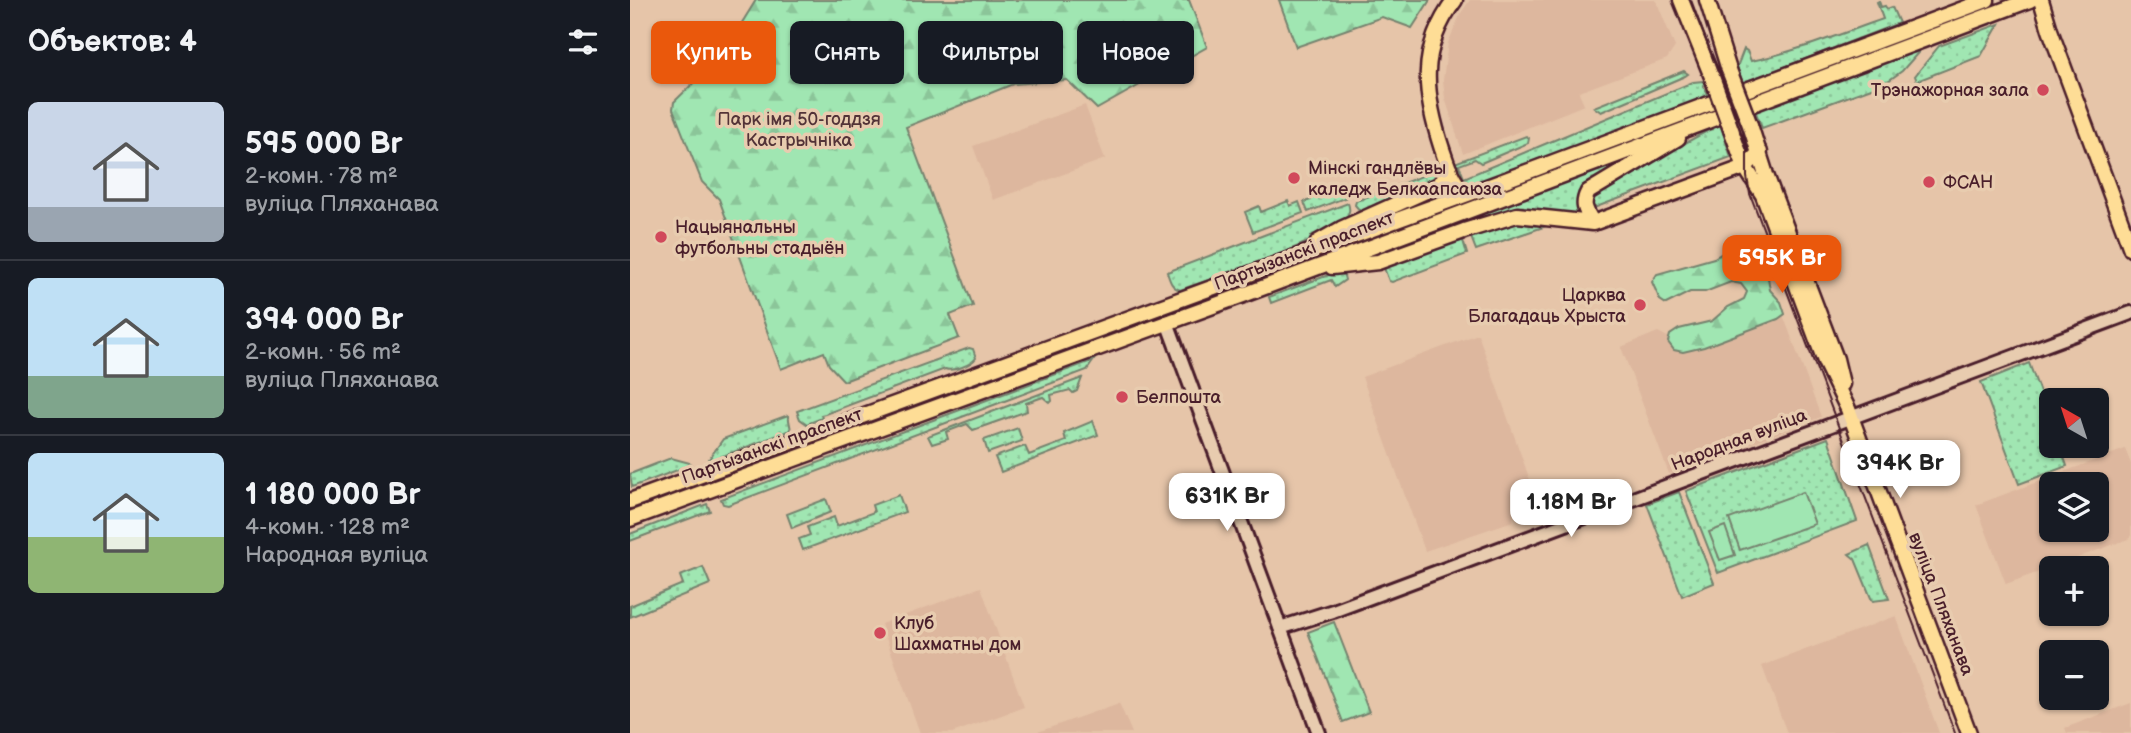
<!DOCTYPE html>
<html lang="ru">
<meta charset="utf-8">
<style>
:root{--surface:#171b24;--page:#20242c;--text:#f1f3f6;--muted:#9ea1a6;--line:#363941;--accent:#ea580c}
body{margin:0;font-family:"Balsamiq Sans",sans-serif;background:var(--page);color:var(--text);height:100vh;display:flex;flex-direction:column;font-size:26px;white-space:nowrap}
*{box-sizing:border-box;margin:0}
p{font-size:23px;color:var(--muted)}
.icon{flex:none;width:38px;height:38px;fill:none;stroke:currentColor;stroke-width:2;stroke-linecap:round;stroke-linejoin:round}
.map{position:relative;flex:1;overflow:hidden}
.drawer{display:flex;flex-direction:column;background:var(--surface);width:630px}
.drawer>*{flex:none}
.banner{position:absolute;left:21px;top:21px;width:665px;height:63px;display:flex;gap:14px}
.needle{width:46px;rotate:321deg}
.fabs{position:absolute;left:1409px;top:388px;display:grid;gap:14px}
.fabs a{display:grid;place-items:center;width:70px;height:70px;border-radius:10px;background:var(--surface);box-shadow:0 2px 5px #0004;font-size:35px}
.price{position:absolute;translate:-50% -60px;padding:0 16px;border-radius:14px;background:#fff;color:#222;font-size:23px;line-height:46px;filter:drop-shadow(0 2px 4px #0008)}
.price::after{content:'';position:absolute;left:50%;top:42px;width:21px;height:16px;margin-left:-10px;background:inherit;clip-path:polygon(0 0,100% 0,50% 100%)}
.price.on{background:var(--accent);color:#fff}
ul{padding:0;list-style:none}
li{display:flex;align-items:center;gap:21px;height:175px;padding:0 28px}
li+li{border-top:2px solid var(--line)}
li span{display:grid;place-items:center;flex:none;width:196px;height:140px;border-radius:10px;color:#555}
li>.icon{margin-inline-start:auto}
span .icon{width:84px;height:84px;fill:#fffc;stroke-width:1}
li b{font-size:30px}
h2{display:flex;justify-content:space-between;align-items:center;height:84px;padding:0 28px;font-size:30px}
.chip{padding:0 24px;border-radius:10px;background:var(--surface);box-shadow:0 2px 5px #0004;font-size:24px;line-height:63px}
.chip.on{background:var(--accent);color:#fff}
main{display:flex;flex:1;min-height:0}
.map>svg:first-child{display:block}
.built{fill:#ddb79e;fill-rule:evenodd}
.green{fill:url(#green-dots);stroke:#75826e;stroke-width:2}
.forest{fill:url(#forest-firs);stroke:#75826e;stroke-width:2}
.pitch{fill:#a0e6b2;stroke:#75826e;stroke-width:2}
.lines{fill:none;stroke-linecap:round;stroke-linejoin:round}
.minor-casing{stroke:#4a1f2b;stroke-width:18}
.major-casing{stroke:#4a1f2b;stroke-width:19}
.minor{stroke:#e8ccaf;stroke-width:12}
.major{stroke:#fedd96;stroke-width:14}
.tram{stroke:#4a1f2b;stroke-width:2}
.major-bridge-casing{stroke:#4a1f2b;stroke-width:19;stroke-linecap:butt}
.major-bridge{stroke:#fedd96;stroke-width:14}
.poi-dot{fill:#d1495b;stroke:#e8ccaf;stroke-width:2.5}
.labels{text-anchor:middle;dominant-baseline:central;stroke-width:7;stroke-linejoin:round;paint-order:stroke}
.poi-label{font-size:18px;fill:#4a1f2b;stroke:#e8ccaf;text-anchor:start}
.park-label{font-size:18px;fill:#533338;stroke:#e8ccaf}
.street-label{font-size:18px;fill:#4a1f2b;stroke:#e8ccaf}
</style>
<main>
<section class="drawer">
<h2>Объектов: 4<svg class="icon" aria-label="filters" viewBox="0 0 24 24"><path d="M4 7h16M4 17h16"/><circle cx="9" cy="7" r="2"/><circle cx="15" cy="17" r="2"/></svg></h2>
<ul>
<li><span style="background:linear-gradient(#c9d6e8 75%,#9aa5b1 0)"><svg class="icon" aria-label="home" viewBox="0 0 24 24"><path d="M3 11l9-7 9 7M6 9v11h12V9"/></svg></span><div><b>595 000 Br</b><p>2-комн. · 78 m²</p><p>вуліца Пляханава</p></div></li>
<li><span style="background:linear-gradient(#bfe0f5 70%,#7fa58c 0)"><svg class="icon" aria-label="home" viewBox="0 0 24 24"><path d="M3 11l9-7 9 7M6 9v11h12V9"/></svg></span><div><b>394 000 Br</b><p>2-комн. · 56 m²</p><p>вуліца Пляханава</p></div></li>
<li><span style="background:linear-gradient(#bfe0f5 60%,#8fb573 0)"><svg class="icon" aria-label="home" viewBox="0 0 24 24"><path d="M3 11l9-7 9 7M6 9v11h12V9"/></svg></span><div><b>1 180 000 Br</b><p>4-комн. · 128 m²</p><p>Народная вуліца</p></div></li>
</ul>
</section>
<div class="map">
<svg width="1501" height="733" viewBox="0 0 1501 733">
<defs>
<pattern id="green-dots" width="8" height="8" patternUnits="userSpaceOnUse" patternTransform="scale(1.75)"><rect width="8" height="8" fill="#a0e6b2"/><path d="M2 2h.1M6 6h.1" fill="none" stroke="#8bc599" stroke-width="1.8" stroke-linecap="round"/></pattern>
<pattern id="forest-firs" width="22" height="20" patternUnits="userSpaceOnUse" patternTransform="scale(1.75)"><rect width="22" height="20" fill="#a0e6b2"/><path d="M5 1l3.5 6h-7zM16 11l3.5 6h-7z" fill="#8bc599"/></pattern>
</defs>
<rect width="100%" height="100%" fill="#e6c5a9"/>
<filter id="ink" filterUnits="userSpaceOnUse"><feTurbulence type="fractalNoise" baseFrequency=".0143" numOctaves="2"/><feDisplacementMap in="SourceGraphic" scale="14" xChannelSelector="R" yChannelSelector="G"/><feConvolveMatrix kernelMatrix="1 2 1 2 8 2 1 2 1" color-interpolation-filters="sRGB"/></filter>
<g filter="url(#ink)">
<path class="built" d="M840,0H1026L1045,47L1037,59L949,92L954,105L833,154L815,98L813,80L818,43L831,13Z
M455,105L475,159L363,200L343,146Z
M1149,304L1191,417L1039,474L991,347L1028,332L1049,343Z
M848,334L902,486L885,492L883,521L795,551L732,377Z
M1495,449L1501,464V538L1376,584L1346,505ZM1421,485H1466V530H1421Z
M351,587L394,707L322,733H290L251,624Z
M1266,616L1309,733H1157L1132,666Z
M489,703L502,733H405Z
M1501,703V733H1437L1435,728Z"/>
<path class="green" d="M1249,1L1251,7L1255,6L1257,9L1262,7L1269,23L1113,83L1107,67L1114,49L1117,51L1121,61C1166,52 1210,34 1253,19L1247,2Z
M1369,24L1351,56L1287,81L1285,76L1309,46Z
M1293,47L1272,71L1255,83L1132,128L1125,110Z
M1054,71L1058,74L1055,76L971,112L964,107Z
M1073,81L1076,83L1073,86L1080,96L839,187L832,188L822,164L896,136L899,138L898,143L851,163L845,159L829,165L834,178L1063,82Z
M1090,124L1101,157L961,209V198L969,190Z
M1005,156L959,183L949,211L943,214L884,211L872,212L747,254L741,251Z
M813,168L812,176L792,186L746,204V208L730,211L725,205L726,201Z
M713,184L717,197L678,212L674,202L681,200V196Z
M658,201L660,206L669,202L673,213L623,232L615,212L629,206L631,212Z
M718,203C720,209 720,212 716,218C698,241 583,278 550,290C541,287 540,281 537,272Z
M889,219L925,223L846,250L839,232Z
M831,234L837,254L762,282L759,281L754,268L755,264Z
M713,272L715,280L705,287L701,280L641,303L639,297L704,273Z
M339,348L343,349L346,358C341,365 323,372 315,369L195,414L191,415L192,418L177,424L170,419L167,411Z
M464,360L457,370L98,505L93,504L91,499Z
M1399,363L1421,422V446H1430L1437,466L1389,484L1351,382Z
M452,378L447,391L443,393L440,390L421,395L422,401L420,403L413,397L396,403L397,411L343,430L337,424L316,432L318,439L302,444L298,436Z
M158,415L161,430L77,462L93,439Z
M463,421L468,435L371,472L365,457L395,446L399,455L436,441L434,433Z
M388,428L392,441L358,453L354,440Z
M1198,438L1227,521L1088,573L1056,491Z
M41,458L60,463L61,465L2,487L0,474Z
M1049,492L1084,583L1052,596L1017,504Z
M269,495L275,512L173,550L169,539L180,535L177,527L204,517L207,526L244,512L242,505Z
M196,499L201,512L162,528L157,514Z
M77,504L80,511L0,541V534Z
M1239,545L1259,599L1243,601L1241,598L1225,559L1219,554Z
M73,567L80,584L0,617V606L53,584L50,576Z"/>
<path class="forest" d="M126,0H559L577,47L467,109L437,80L383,84L276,127L343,306L320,315L329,338L214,381L199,365L194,352L151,369L89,199L72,182L43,109L44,102L92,55Z
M649,0H800L782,28L752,17L666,47Z
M1106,245L1117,248L1121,266L1137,271L1140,290L1151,302L1155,314L1148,319L1074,347L1053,352L1044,350L1038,342L1040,335L1049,329L1082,321L1098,307L1114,299L1117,292L1111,284L1101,282L1075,292H1060L1036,304L1030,300L1022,282L1027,274L1084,258Z
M704,622L739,712L713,722L678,632Z"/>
<path class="pitch" d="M1173,492L1185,524L1110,550L1099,519Z
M1095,526L1105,555L1090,560L1079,532Z"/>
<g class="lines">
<g class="minor-casing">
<path id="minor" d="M537,322L689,733
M650,628L703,611L1501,313"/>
</g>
<g class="major-casing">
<path id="major" d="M825,0C788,49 794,94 812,149C818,166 822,184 838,194
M1051,0L1082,77
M1077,0L1099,70
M1411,0L1420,30L1501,249
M1120,125L1136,175L1206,359L1212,384
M1102,132L1115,167L1133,195L1196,364L1218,409L1339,733
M963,223C956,211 951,205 958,192L1048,138
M688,242L711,229L809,185L820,170
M702,267L748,262L834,231L887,215L963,223L1115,167L1130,152
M0,501L838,194L1357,0
M0,519L616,294L1400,0"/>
</g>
<use href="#minor" class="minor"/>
<use href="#major" class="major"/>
<path class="tram" d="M1061,0L1117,151V177L1120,194L1325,733"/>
<g class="major-bridge-casing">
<path id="major-bridge" d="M1099,70L1120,125
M1082,77L1102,132"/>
</g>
<use href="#major-bridge" class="major-bridge"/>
</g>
</g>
<g class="poi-dot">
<circle cx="1413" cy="90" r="7"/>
<circle cx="664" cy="178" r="7"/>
<circle cx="1299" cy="182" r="7"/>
<circle cx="31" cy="237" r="7"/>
<circle cx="1010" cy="305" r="7"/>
<circle cx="492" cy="397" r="7"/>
<circle cx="250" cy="633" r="7"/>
</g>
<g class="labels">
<g class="poi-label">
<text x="1399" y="90" text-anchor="end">Трэнажорная зала</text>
<text x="678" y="168">Мінскі гандлёвы<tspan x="678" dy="21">каледж Белкаапсаюза</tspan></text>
<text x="1313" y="182">ФСАН</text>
<text x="45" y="227">Нацыянальны<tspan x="45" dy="21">футбольны стадыён</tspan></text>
<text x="996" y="295" text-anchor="end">Царква<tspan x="996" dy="21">Благадаць Хрыста</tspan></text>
<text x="506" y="397">Белпошта</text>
<text x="264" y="623">Клуб<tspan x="264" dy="21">Шахматны дом</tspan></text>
</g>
<g class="park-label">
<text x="169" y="119">Парк імя 50-годдзя<tspan x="169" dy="21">Кастрычніка</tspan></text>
</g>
<g class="street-label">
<text transform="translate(674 251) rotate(-21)">Партызанскі праспект</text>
<text transform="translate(1109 440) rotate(-21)">Народная вуліца</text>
<text transform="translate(142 446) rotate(-20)">Партызанскі праспект</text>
<text transform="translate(1311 604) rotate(69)">вуліца Пляханава</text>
</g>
</g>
</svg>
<div class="fabs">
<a><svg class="needle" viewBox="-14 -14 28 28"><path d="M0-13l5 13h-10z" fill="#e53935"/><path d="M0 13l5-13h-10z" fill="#9ea1a6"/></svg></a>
<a><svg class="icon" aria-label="layers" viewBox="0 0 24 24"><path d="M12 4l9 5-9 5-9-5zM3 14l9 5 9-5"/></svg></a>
<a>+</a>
<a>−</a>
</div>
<b class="price on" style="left:1152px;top:295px">595K Br</b>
<b class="price" style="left:1270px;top:500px">394K Br</b>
<b class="price" style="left:597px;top:533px">631K Br</b>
<b class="price" style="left:941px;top:539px">1.18M Br</b>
<div class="banner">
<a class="chip on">Купить</a>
<a class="chip">Снять</a>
<a class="chip">Фильтры</a>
<a class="chip">Новое</a>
</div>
</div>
</main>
